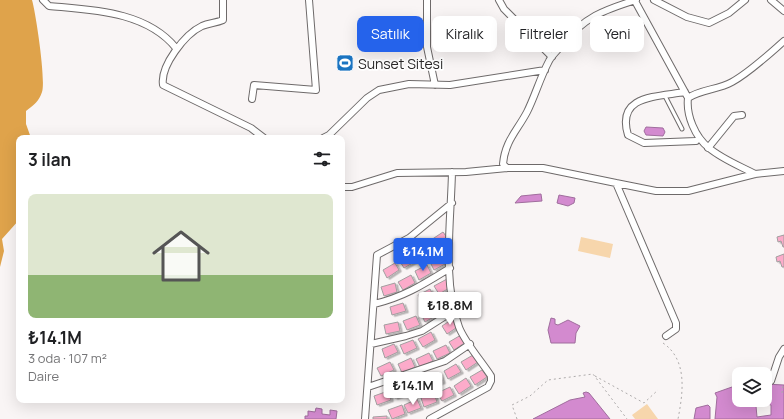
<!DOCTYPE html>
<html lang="tr">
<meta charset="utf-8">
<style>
:root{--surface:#fff;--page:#f6f6f6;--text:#202124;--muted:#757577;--line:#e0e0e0;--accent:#2563eb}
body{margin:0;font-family:Manrope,sans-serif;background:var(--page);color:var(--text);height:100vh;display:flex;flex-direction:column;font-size:15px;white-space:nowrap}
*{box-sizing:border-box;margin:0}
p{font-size:13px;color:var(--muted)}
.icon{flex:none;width:22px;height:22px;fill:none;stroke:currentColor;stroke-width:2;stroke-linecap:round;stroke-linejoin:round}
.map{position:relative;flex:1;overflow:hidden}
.side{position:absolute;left:16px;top:135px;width:329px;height:268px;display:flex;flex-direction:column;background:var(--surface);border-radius:8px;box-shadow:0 4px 16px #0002}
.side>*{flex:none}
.hud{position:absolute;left:357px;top:16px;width:367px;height:36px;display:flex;gap:8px}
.controls{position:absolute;left:732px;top:367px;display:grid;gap:8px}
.controls a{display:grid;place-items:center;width:40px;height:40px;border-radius:8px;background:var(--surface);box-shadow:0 4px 16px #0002;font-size:20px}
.price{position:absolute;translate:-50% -34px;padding:0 9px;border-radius:4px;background:#fff;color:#222;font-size:13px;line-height:26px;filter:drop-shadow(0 1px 2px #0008)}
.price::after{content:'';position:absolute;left:50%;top:24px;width:12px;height:9px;margin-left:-6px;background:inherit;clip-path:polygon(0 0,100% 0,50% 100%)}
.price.on{background:var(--accent);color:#fff}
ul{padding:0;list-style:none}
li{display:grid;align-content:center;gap:8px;height:212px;padding:0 12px}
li+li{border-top:1px solid var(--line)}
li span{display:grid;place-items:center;height:124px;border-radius:8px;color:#555}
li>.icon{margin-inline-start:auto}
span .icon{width:72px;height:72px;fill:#fffc;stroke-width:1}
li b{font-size:17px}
h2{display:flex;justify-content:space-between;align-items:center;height:48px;padding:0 12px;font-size:17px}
.tag{padding:0 14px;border-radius:8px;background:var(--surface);box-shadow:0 4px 16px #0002;font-size:14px;line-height:36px}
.tag.on{background:var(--accent);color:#fff}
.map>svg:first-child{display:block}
.green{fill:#f7d6ac}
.forest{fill:#dfa34b}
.water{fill:#d38acf;stroke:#a06d9d}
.building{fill:#fcabca;stroke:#a29e9f;filter:url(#shadow)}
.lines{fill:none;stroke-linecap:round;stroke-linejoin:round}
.service-casing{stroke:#6e6a6a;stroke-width:5}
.minor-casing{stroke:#6e6a6a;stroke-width:8}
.path{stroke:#aeabab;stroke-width:1;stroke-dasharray:2 3;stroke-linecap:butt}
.service{stroke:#fff;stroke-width:3}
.minor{stroke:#fff;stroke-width:6}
.labels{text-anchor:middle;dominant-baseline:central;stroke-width:3.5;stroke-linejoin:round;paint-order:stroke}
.poi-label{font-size:14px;fill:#2a2828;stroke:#fff;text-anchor:start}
</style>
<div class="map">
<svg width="784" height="419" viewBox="0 0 784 419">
<defs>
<filter id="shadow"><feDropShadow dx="2.5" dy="1.5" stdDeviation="0" flood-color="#0004"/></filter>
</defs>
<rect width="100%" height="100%" fill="#f9f5f5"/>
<path class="green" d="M581,237L613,244L610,258L578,251Z
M647,404L658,419H635L632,415Z"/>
<path class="forest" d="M0,0H32C36,14 46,81 42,92C39,101 34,105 26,111V124L31,138H19V220L2,239L4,251L0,267Z"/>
<path class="water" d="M646,127L663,128L665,132L663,136L646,135L644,131Z
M541,194L542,201L515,203L521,196Z
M559,195L575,198L574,203L568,206L557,203Z
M551,318L555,319V324L558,325L568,320L580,326L576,333L575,343H551L548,330Z
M765,384L784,385V419H715L717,397L715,393L732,387H739V400L741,404L759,400V405L756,406L757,417L771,415V405L767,404Z
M586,392L589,393L610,419H533L570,400L585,397L583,393Z
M708,405L710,407V419H694L696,408Z
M316,408L322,409V414L330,415V410L337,411L336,419H305V416H308V411L315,412Z"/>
<path class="building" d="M443,232L448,239L436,247L431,240Z
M784,235V247H783L781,241L778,242L777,237Z
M427,243L432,250L421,259L415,251Z
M412,253L416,261L404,268L399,260Z
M784,254V267H782L780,261L777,262L776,257Z
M442,255L447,263L434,270L430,262Z
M395,263L399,270L387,278L383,270Z
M427,265L431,273L419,280L415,271Z
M411,275L415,283L403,290L398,282Z
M447,279L451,287L439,294L434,286Z
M395,283L397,292L384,296L381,287Z
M430,289L434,297L422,303L418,295Z
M449,296L454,304L441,311L437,303Z
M403,303L406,311L392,315L390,307Z
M433,307L437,315L425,322L421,314Z
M416,316L420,325L407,330L403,321Z
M454,318L459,326L447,334L442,326Z
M398,322L400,331L386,334L384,325Z
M431,332L435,340L423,347L418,339Z
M461,335L466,342L454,350L449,342Z
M413,340L417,348L404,354L400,345Z
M394,344L398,352L385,358L382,349Z
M446,345L450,353L437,359L433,351Z
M429,353L433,361L420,367L416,359Z
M473,355L478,362L466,370L461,362Z
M411,358L415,367L402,373L398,364Z
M390,362L394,370L381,376L377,368Z
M456,364L461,372L448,379L444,371Z
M482,370L487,377L475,385L470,377Z
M440,373L443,382L430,387L427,378Z
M466,378L471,386L459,394L454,386Z
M423,379L426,388L413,392L410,384Z
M405,385L408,393L395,398L392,390Z
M450,387L454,395L442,401L437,393Z
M388,391L391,400L377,405L374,396Z
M434,393L437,402L424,407L421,398Z
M417,399L421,408L408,413L404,405Z
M402,405L405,414L392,419L388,410Z
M387,416V419H373V417Z"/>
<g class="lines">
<g class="service-casing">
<path id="service" d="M665,96L682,129"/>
</g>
<g class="minor-casing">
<path id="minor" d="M43,0L49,6C92,10 146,11 176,48
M223,0V20C216,23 209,23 202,26C185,34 160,66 163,85L251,128L264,138
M427,0V47L435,85
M499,0L504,9L552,57
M654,0L687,17L709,23L729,13L745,0
M771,0L784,11
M635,1L687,96
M685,92C656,97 616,95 628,135L644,143L696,141
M252,99L254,85L316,90L309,0
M323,138L329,135L367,98L379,90L409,84L450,85L545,70
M708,148L734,116L742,115
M507,168L503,164C505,141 517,131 527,112C535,96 540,78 549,61C552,55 558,50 562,45C584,17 604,10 636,0
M755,174C740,166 722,159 709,148C695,137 686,115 688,98C701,89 718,90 732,82C750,72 768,55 784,41
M616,183L656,191H688L755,174L784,171
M342,187H352L397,173L466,172L507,168H543L616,183L676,323V329L666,336
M374,304C404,297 424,284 450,268
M371,344L406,336L422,331L455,310
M771,381L779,357L784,349
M368,387L445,361L470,344
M365,419L377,255L409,238L452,203
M430,419L488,387L491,381V376C482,362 464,341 459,327C442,281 451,221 452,172"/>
</g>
<path class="path" d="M663,343C688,360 683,393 678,419
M595,376L644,403L658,390
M782,393L783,385
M517,419L512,405L530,396L548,380L593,374L627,419"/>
<use href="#service" class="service"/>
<use href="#minor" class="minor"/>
</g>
<defs>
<g id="stadium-square" transform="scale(0.9)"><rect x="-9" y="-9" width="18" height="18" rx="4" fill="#1b74c1" stroke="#fff"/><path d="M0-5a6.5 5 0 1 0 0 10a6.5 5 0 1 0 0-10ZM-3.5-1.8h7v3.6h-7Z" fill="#fff"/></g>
</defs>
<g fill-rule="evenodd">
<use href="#stadium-square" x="345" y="63"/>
</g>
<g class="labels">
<g class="poi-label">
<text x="358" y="63">Sunset Sitesi</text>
</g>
</g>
</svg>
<div class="controls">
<a><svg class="icon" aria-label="layers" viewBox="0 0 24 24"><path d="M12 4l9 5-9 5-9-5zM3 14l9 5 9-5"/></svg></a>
</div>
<b class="price on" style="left:423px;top:272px">₺14.1M</b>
<b class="price" style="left:450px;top:326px">₺18.8M</b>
<b class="price" style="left:413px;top:406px">₺14.1M</b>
<div class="hud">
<a class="tag on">Satılık</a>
<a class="tag">Kiralık</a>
<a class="tag">Filtreler</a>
<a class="tag">Yeni</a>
</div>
<section class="side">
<h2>3 ilan<svg class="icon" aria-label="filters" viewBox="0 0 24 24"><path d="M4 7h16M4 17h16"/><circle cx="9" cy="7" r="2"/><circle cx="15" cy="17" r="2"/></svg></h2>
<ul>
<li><span style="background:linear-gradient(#dfe7d0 65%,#8fb573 0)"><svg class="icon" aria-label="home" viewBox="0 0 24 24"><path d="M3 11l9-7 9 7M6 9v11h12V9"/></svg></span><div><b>₺14.1M</b><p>3 oda · 107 m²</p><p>Daire</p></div></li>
</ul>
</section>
</div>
